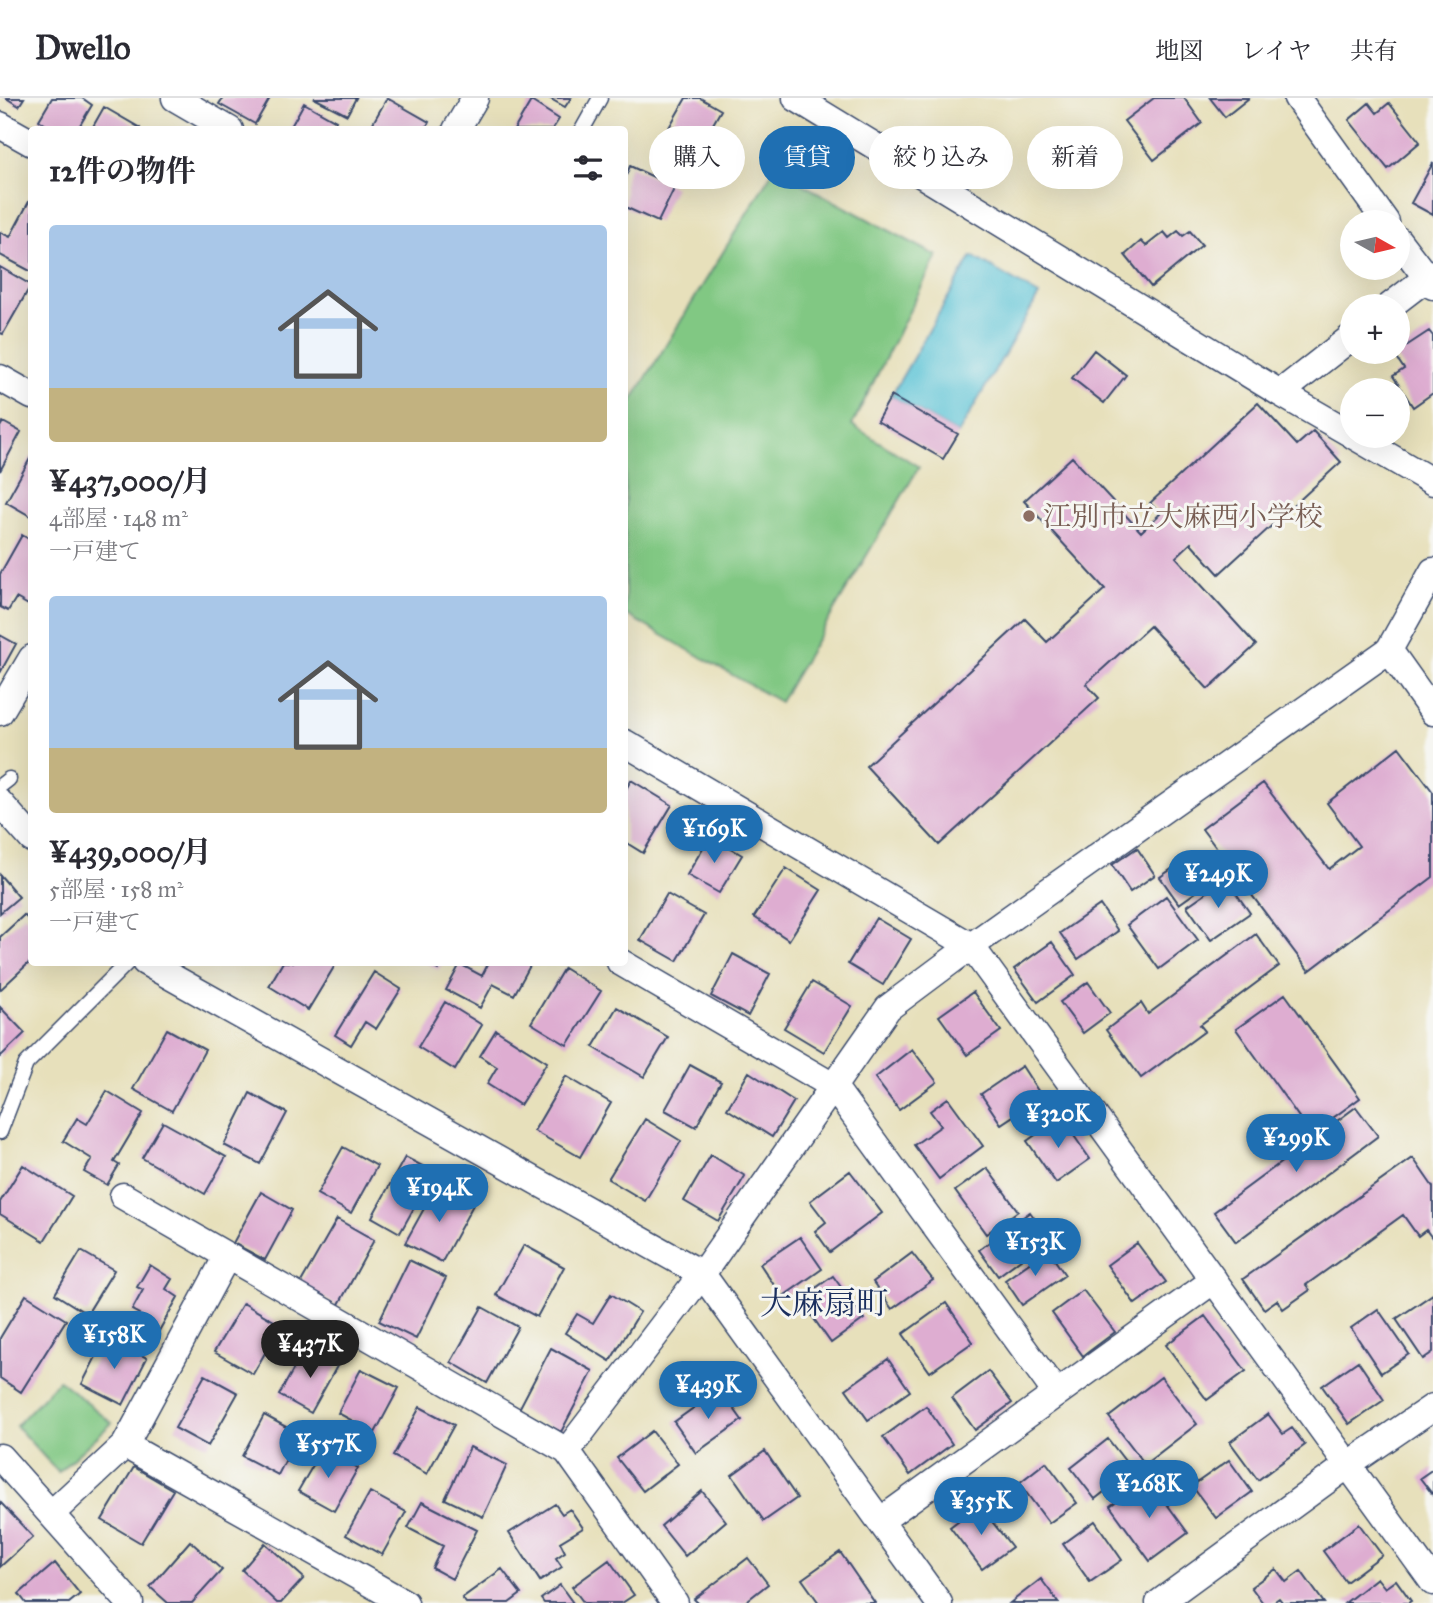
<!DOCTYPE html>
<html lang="ja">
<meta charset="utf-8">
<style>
:root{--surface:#fff;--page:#f7f7f7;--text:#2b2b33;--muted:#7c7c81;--line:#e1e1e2;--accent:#1f6fb2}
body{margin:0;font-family:"IM FELL Great Primer","Noto Serif JP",serif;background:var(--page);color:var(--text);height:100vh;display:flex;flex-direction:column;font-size:26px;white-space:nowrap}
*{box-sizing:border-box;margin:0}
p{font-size:23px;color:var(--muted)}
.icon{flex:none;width:38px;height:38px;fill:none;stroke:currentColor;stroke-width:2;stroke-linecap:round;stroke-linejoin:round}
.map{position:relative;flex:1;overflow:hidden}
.side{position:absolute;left:28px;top:28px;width:600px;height:840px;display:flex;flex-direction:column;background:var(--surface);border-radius:7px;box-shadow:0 7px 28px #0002}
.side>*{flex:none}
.top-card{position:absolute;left:649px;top:28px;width:665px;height:63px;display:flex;gap:14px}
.needle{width:46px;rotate:98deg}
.fabs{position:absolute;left:1340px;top:112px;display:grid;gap:14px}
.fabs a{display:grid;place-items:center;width:70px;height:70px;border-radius:50%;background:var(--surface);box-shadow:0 7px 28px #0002;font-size:35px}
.price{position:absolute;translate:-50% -60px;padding:0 16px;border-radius:24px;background:var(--accent);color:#fff;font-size:23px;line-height:46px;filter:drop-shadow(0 2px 4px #0008)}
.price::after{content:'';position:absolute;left:50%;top:42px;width:21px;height:16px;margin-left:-10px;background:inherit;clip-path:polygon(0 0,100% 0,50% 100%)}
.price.selected{background:#222;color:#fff}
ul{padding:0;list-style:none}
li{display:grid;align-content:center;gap:14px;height:371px;padding:0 21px}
li span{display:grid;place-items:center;height:217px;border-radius:7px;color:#555}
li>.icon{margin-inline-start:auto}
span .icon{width:126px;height:126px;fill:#fffc;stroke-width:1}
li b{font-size:30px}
h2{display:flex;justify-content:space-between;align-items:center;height:84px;padding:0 21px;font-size:30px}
.pill{padding:0 24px;border-radius:32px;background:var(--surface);box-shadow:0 7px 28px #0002;font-size:24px;line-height:63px}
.pill.selected{background:var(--accent);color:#fff}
header{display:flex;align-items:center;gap:42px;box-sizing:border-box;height:98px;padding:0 35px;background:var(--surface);border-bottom:2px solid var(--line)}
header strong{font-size:33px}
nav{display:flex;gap:38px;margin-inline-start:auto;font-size:24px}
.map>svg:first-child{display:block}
.green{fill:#81c883;stroke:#4e7c70;stroke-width:2}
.water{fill:#59c2d5;stroke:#3a789a;stroke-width:2}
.building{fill:#deadd1}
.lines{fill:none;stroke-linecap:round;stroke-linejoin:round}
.service-casing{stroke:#3a4a6c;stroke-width:17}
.minor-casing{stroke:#3a4a6c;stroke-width:29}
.service{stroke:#fff;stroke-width:14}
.minor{stroke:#fff;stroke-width:26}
.education-dot{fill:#8d6e63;stroke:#f6f6f2;stroke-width:2.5}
.labels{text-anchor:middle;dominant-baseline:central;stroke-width:6;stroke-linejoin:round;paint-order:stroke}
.education-label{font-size:28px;fill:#785e54;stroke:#f6f6f2;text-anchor:start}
.quarter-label{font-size:32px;fill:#1b2f5e;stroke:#f6f6f2}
</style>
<header>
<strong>Dwello</strong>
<nav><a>地図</a><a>レイヤ</a><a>共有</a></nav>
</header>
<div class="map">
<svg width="1433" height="1505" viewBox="0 0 1433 1505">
<rect width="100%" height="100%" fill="#f6f6f2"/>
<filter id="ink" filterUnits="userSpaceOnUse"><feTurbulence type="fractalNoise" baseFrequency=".0143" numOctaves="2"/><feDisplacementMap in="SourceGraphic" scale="14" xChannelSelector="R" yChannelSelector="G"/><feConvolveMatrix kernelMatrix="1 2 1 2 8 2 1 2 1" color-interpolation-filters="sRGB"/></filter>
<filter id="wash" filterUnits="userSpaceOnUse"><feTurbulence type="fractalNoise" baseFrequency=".00686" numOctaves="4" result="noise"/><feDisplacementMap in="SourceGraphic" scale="28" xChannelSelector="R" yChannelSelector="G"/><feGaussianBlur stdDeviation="1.57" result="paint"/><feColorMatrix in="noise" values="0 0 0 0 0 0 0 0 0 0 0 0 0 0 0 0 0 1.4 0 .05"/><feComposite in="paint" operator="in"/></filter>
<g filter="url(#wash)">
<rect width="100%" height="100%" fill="#e7e0bb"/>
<path class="green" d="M774,71L937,158L852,327L919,369L780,604L625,516V314Z
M59,1282L112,1325L58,1374L16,1328Z"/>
<path class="water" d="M972,158L1039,197L958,336L891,298Z"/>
<g id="blocks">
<path class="building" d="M6,0H24L19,8Z
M52,0H82L92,7L77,32H53L39,22Z
M223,0H270L255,26L219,6Z
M314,0H356L347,17Z
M387,0L429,24L425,32H369Z
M549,0H571L565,9Z
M686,0H700L721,12L696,56L664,38Z
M1154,0H1184L1202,25L1154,62L1124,23Z
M1210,0H1249L1225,19Z
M531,3L559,21L552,32H514Z
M304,5L336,23L331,32H289Z
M1369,5L1377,15L1389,5L1420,44L1388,71L1349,22Z
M104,9L140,30L139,32H91Z
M1433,65V117L1411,105Z
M630,68L675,89L658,124L625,109V80Z
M32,98V174L0,157V134L10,139Z
M1178,133L1183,138L1190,133L1202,147L1151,189L1125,157L1141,143L1146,148L1164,134L1169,140Z
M0,169L31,187L3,236L0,235Z
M1429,233L1433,238V295L1413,309L1393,278L1404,271L1394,256Z
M1094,252L1126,277L1104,305L1072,280Z
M891,298L958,336L943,361L877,323Z
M1258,305L1297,347L1313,333L1341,364L1219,476L1191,445L1176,459L1256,547L1208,591L1150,528L1086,586L1099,600L939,747L866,668L1025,521L1047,544L1105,491L1024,403L1072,359L1141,434L1160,416L1150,405Z
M3,324L21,334L0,373V329Z
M32,357V419L6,404Z
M22,437L32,443V509L16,500L8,513L0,509V476Z
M0,537L16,546L0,575Z
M1399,649L1433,694V779L1309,873L1202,731L1263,685L1329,771L1359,748L1327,705Z
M631,682L672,707L643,755L625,744V693Z
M710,738L742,757L719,795L687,777Z
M1137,750L1155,777L1130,794L1112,767Z
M1185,762L1203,789L1179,806L1160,779Z
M786,770L821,792L789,842L754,819Z
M0,777L19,799L0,815Z
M1226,781L1250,815L1211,842L1187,808Z
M667,796L704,817L677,863L640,842Z
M1166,798L1198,842L1159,871L1127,827Z
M1100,807L1118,833L1078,861L1060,835Z
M24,817L32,825V862L0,892V839Z
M876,820L911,841L883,887L848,866Z
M1256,836L1279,868L1200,927L1205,933L1141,980L1106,932L1141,905L1148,916Z
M1052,844L1075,877L1038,904L1014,871Z
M733,856L770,876L748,918L711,898Z
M283,864H337L308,912L269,888Z
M425,864H443L438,872Z
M489,864H532L514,897L493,886L480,910L446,892L460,866L482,878Z
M564,870L601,893L567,947L531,925Z
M374,874L401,891L376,931L365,924L351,947L335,937Z
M812,884L852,908L824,954L784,930Z
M1088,884L1110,915L1083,935L1060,904Z
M973,894L1001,933L967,957L939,918Z
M1285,896L1360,1000L1311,1036L1236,931Z
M445,904L482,927L455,972L418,949Z
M0,909L25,935L0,959Z
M617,909L668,939L644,979L593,949Z
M167,931L205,952L172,1013L133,991Z
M496,932L547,964L520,1007L487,986L497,969L480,958Z
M912,951L937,984L899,1012L875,980Z
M690,967L721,984L696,1029L665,1012Z
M1022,968L1042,999L1001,1026L981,996Z
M749,974L794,1003L772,1039L727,1011Z
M566,978L611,1005L580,1059L534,1033Z
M107,993L143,1015L114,1064L119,1067L107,1087L84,1074L92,1061L63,1043L77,1020L87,1026Z
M250,995L287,1015L260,1066L224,1047Z
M948,1000L983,1048L939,1081L914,1047L941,1028L930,1013Z
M1356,1009L1378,1038L1236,1144L1214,1114Z
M1061,1019L1090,1061L1056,1085L1027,1043Z
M645,1021L681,1043L645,1103L608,1081Z
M163,1024L226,1059L205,1096L142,1060Z
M343,1049L377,1068L351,1115L317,1096Z
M711,1057L745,1078L718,1123L684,1103Z
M405,1059L434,1074L400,1135L372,1119Z
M1413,1060L1433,1089V1141L1426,1132L1418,1138L1403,1117L1306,1187L1310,1192L1283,1211L1277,1202L1264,1211L1243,1181Z
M23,1067L72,1098L44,1143L0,1116V1104Z
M987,1070L1018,1113L986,1136L955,1093Z
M850,1073L882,1115L830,1154L815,1133L826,1124L810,1103Z
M437,1087L473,1107L442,1164L405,1145Z
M261,1094L292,1112L265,1162L233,1145Z
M1030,1114L1049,1140L998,1178L979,1152Z
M337,1121L374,1142L338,1208L300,1186Z
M800,1139L822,1171L782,1199L760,1166Z
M1137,1145L1166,1184L1135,1206L1107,1167Z
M524,1147L564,1169L537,1219L496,1197Z
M1048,1152L1065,1177L1022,1207L1005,1182Z
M81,1153L114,1172L87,1216L55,1196Z
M912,1155L933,1182L892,1211L873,1184Z
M409,1162L446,1180L416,1241L379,1223Z
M150,1167L172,1181L166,1191L178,1199L155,1240L133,1227L139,1216L132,1212L143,1192L137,1189Z
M833,1178L864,1221L831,1245L800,1201Z
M1083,1192L1115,1234L1083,1258L1052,1215Z
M611,1196L640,1214L610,1263L565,1235L577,1216L593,1225Z
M1433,1196V1254L1423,1261L1396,1221Z
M26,1197L66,1222L21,1294L0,1280V1240Z
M243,1205L281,1227L253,1276L214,1254Z
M946,1205L973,1244L930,1274L903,1236Z
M482,1209L518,1229L487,1285L451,1264Z
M1378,1211L1409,1256L1381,1275L1351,1230Z
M1205,1218L1246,1273L1207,1302L1166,1247Z
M106,1239L147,1260L123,1307L82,1286Z
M318,1249L341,1261L311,1315L279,1297L298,1263L307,1268Z
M551,1250L593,1273L561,1334L519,1311Z
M888,1261L910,1293L868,1322L846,1291Z
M1358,1263L1384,1302L1349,1326L1322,1288Z
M361,1271L399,1290L375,1335L338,1315Z
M988,1273L1012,1305L975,1332L952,1300Z
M205,1277L238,1295L208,1348L175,1330Z
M1161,1279L1197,1326L1145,1366L1109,1319Z
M720,1291L742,1322L696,1355L674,1324Z
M926,1308L952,1346L910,1377L883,1339Z
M420,1309L454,1327L427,1376L393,1358Z
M1268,1316L1283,1336L1292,1330L1305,1347L1258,1382L1230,1344Z
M264,1317L299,1336L278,1377L242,1358Z
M652,1333L678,1366L643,1393L617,1360Z
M1108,1341L1132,1372L1095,1401L1071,1370Z
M470,1349L507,1367L483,1419L445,1401Z
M323,1350L358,1370L334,1413L298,1393Z
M765,1353L797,1400L764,1423L732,1377Z
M1229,1362L1252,1394L1216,1420L1192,1388Z
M1046,1364L1077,1405L1049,1425L1019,1385Z
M134,1369L173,1392L141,1445L102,1422Z
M1433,1371V1397L1420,1380Z
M1148,1380L1188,1435L1150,1463L1110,1408Z
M702,1393L726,1423L685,1458L661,1428Z
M370,1394L406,1414L382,1457L346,1437Z
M0,1404L33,1439L0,1469Z
M422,1404L477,1432L452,1481L432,1470L443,1448L408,1430Z
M555,1406L562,1416L570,1411L583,1430L560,1444L565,1454L556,1460L562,1469L540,1483L509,1435Z
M979,1407L1012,1449L982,1471L950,1429Z
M1095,1423L1122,1462L1090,1484L1063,1446Z
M1359,1426L1382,1457L1346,1484L1323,1453Z
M190,1443L222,1472L192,1505H168L150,1489Z
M265,1445L304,1480L281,1505H277L242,1472Z
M840,1454L875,1505H819L802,1481Z
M748,1460L768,1486L744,1505H698L694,1501Z
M609,1462L634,1497L622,1505H584L572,1489Z
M55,1465L80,1496L69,1505H26L19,1496Z
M502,1471L521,1496L509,1505H466L462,1500Z
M1276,1471L1286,1484L1301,1473L1324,1505H1283L1279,1500L1272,1505H1263L1251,1489Z
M1377,1480L1385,1490L1396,1482L1411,1503L1408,1505H1345Z
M1041,1481L1059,1505H1010Z
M560,1487L573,1505H544L541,1501Z"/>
</g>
</g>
<g filter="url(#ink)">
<use href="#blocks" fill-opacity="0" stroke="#3a4a6c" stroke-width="2"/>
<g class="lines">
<g class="service-casing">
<path id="service" d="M582,32L600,0
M0,688L9,681
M0,1034L26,966L128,864"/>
</g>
<g class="minor-casing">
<path id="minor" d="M175,0L230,32
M796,0L1280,295L1353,337
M1297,0L1386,124
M0,27L32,45
M456,32L475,0
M1398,142L1433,188
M1390,208L1433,175
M0,280L32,298
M1280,295L1353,238
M1354,338L1433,384
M1389,552L1433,614
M0,614L32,560
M625,645L971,848L1433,1484
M0,705L32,741
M145,864L702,1176L939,1505
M620,864L833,988L1056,1295
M123,1098L567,1353L675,1505
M125,1347L405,1505
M567,1353L702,1176L888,910L971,848L1389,552L1433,473
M0,1359L130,1505
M51,1416L125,1347L227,1158
M880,1423L1214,1182
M1159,1505L1348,1367L1433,1309"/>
</g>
<use href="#service" class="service"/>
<use href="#minor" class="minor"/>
</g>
</g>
<circle class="education-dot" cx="1029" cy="418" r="7"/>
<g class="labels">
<g class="education-label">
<text x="1043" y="418">江別市立大麻西小学校</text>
</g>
<g class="quarter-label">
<text x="824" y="1205">大麻扇町</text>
</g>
</g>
</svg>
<div class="fabs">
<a><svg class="needle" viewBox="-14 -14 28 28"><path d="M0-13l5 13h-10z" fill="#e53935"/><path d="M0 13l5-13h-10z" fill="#7c7c81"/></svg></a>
<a>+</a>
<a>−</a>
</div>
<b class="price" style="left:714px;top:767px">¥169K</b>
<b class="price" style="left:1218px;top:812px">¥249K</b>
<b class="price" style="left:1058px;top:1052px">¥320K</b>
<b class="price" style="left:1296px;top:1076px">¥299K</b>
<b class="price" style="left:439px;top:1126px">¥194K</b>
<b class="price" style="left:1035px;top:1180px">¥153K</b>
<b class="price" style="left:114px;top:1273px">¥158K</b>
<b class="price selected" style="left:310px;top:1282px">¥437K</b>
<b class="price" style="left:708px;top:1323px">¥439K</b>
<b class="price" style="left:328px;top:1382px">¥557K</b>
<b class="price" style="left:1149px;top:1422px">¥268K</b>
<b class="price" style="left:981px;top:1439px">¥355K</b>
<div class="top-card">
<a class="pill">購入</a>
<a class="pill selected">賃貸</a>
<a class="pill">絞り込み</a>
<a class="pill">新着</a>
</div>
<section class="side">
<h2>12件の物件<svg class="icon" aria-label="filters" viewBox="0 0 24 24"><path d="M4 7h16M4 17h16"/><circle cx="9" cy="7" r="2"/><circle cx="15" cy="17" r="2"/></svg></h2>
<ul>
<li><span style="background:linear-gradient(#a9c7e8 75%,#c2b280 0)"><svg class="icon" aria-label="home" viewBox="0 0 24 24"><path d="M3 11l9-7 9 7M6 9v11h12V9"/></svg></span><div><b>¥437,000/月</b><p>4部屋 · 148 m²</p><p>一戸建て</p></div></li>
<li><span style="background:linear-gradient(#a9c7e8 70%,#c2b280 0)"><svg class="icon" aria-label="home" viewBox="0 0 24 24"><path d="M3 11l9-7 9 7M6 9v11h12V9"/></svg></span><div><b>¥439,000/月</b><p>5部屋 · 158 m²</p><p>一戸建て</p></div></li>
</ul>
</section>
</div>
